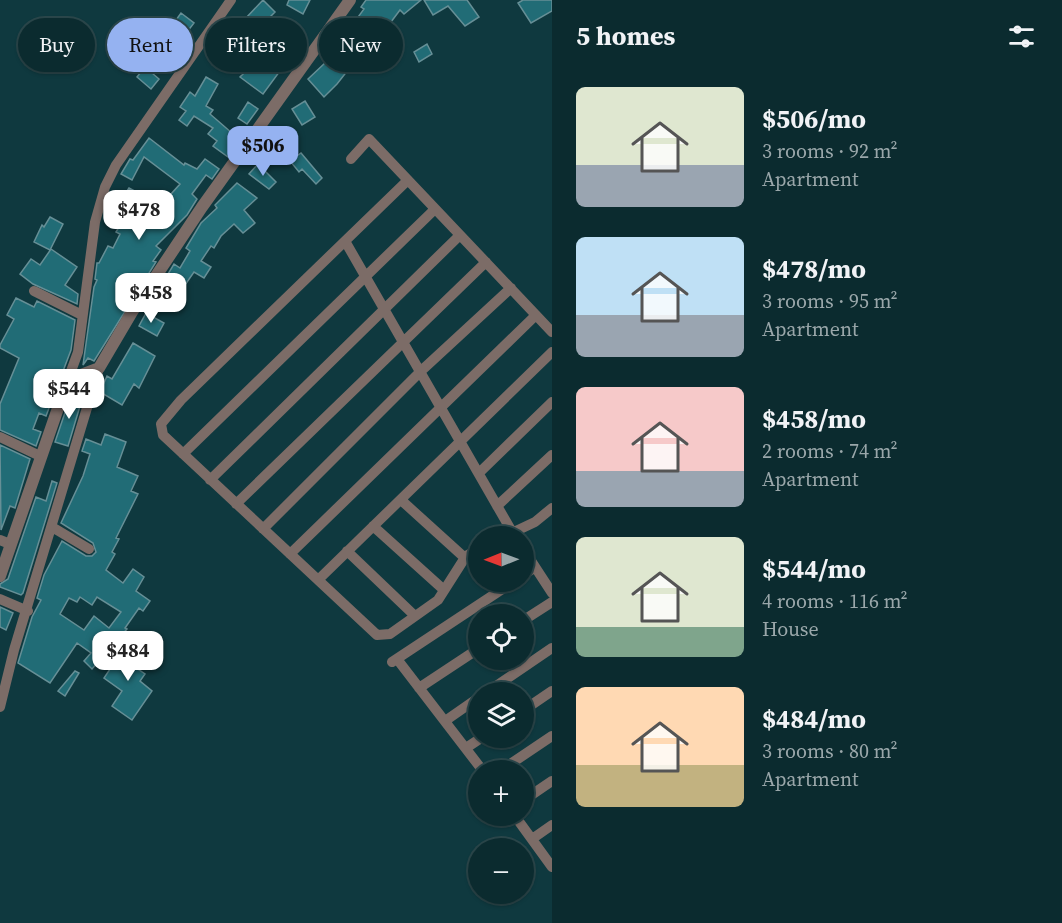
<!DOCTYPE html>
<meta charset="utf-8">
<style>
:root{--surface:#0b2b2f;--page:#143337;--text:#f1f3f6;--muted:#9aa7aa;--line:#2b474b;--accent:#95b2f1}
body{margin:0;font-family:"Source Serif 4",serif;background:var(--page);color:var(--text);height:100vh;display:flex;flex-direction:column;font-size:22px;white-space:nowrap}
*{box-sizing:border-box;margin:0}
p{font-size:20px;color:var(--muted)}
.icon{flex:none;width:33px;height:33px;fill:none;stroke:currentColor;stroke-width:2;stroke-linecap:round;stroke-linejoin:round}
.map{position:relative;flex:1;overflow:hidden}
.details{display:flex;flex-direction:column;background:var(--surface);width:510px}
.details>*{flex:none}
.guide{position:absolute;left:18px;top:18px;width:444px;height:54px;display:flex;gap:12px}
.needle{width:39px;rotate:269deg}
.buttons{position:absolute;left:468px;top:526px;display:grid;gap:12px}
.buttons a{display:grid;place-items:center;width:66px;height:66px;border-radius:50%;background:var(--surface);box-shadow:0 2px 4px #0004,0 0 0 2px var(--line);font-size:30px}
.price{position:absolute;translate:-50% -51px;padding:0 14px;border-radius:12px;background:#fff;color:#222;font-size:20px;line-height:39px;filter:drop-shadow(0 2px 3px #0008)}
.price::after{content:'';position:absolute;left:50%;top:36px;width:18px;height:14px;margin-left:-9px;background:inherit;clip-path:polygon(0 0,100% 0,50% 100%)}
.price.active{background:var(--accent);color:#111}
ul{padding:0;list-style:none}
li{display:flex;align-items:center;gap:18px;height:150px;padding:0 24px}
li span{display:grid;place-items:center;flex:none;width:168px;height:120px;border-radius:9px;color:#555}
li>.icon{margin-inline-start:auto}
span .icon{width:72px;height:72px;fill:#fffc;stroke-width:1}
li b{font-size:26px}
h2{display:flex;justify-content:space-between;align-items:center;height:72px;padding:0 24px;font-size:26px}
.chip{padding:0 21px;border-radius:27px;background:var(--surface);box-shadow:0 2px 4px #0004,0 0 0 2px var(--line);font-size:21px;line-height:54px}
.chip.active{background:var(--accent);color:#111}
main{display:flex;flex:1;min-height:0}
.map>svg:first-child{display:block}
.building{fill:#216c76;stroke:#668f96;stroke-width:1.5;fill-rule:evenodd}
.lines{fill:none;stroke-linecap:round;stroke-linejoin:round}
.minor{stroke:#7c6c67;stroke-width:10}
.tertiary{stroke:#7c6c67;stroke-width:12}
</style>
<main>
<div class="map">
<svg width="552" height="923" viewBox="0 0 552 923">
<rect width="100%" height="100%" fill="#0f393f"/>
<path class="building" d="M263,0L275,12L249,38L258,46L253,51L280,71L263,94L240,77L243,74L221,57L231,44L226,39Z
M289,0H310L303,14L287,5Z
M366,0H421L404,14L400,10L388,26L379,20L363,43L367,46L337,84L324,97L308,79L326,62L323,59L334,45L332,44L344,28L348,31L364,9L361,7Z
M424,0H467L479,17L465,26L448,6L433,15Z
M523,0H552V11L531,23L518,3Z
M181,13L194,23L184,36L171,27Z
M427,44L432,54L419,62L414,52Z
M145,67L159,79L151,89L137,77Z
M206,77L218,84L206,106L213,110L210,114L240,140L228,157L213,146L217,141L208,134L213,128L194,116L187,126L179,120L186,111L180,107L190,92L195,96Z
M305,101L315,117L302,125L292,109Z
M248,102L258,109L247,124L238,118Z
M149,138L184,165L185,163L197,169L205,159L219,169L212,179L206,175L192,194L197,199L187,215L156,246L161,250L153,261L156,262L94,361L88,358L83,365L94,287L97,280L95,279L97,263H99L108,246L113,248L120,234L116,232L122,222L116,219L125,199L123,197L129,188L161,205L180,184L144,157L132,180L121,174L130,159L133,160Z
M301,153L322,178L316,184L302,169L299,172L290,161Z
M258,164L276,182L269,189L249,174Z
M237,183L257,198L244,210L255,223L243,233L234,224L221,236L214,248L211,246L201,261L211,267L204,278L194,272L185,285L168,274L174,264L180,268L190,251L186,248L201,223L217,208L215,205Z
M50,217L63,224L50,250L34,242L42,225L44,227Z
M51,249L77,267L65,285L78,294L77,304L33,284L20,274L31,259L40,265Z
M16,298L34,307L37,301L75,320L71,350L46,416L39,413L33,429L41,432L36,446L0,430V404L19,358L0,348V345L14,319L7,315Z
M146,313L164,323L157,336L139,326Z
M133,343L155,356L139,388L134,384L122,405L100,392L107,376L112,379Z
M72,392L83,396L68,446L55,442Z
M105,434L126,442L117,467L138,476L131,491L138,494L116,538L119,539L112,552L115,554L106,570L123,583L133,569L144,577L136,591L150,601L143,611L139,608L125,628L127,629L92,669L84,661L91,653L77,643L50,683L18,663L32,617L41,600L37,598L44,575L62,541L86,556H92L96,552L93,543L61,523L83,476L90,454L82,451L86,439L101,445ZM80,597L92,605L97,597L121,612L109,628L94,616L84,630L60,614L69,598L77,602Z
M0,445L30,459L15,508L10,506L1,530Z
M52,481L57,483L23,593L21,595L0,587V584L8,579L36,497L46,501Z
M0,607L13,613L6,630L0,627Z
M130,639L140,646L133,656L139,661L135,667L145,674L140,681L152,691L132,720L112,706L122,691L104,678Z
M75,671L79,673L65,696L58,691Z"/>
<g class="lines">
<path class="minor" d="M351,159L369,139L552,332
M408,180L181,400L161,424L163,435L377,635L390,634L438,600L466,556L478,549
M345,241L515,537
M34,291L82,315
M66,385L78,352L95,222L105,187L116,165L231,0
M0,437L40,456
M183,454L435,209
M479,473L552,402
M210,480L460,235
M401,500L465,558
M236,504L486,262
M497,506L552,455
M373,526L444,590
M52,527L89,549
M263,529L421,371L511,288
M503,537L535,522L552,508
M0,540L10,544
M524,550L552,593
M347,551L415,616
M290,554L536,315
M524,575L535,567
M318,580L552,352
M0,599L28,611
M524,620L552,602
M397,659L483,771
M392,662L513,582
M419,688L478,649
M486,693L552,648
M0,707L14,650L99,368
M524,710L552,691
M445,721L478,698
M466,748L481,738
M500,771L552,736
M524,800L552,781
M515,816L552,867
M532,839L552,825"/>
<path class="tertiary" d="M0,576L66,385L78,376L99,368L132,312L202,207L350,0"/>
</g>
</svg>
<div class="buttons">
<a><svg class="needle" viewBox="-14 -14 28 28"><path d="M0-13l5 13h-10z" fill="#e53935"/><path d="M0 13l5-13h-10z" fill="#9aa7aa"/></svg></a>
<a><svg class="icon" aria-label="locate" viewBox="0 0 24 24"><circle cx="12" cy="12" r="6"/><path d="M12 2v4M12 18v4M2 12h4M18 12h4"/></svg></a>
<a><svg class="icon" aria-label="layers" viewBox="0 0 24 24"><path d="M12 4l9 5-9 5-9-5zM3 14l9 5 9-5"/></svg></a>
<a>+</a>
<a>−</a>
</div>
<b class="price active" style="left:263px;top:177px">$506</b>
<b class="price" style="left:139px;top:241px">$478</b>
<b class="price" style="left:151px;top:324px">$458</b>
<b class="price" style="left:69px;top:420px">$544</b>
<b class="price" style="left:128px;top:682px">$484</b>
<div class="guide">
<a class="chip">Buy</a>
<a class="chip active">Rent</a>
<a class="chip">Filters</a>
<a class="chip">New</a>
</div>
</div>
<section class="details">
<h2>5 homes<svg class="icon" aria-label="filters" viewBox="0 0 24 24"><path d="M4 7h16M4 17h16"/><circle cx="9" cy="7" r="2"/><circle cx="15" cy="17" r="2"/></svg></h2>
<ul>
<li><span style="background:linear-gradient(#dfe7d0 65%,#9aa5b1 0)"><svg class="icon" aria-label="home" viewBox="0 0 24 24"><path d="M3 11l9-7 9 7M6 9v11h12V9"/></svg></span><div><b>$506/mo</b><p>3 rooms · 92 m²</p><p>Apartment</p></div></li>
<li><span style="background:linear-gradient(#bfe0f5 65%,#9aa5b1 0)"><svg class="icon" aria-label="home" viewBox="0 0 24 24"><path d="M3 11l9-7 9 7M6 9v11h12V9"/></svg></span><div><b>$478/mo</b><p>3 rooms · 95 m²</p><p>Apartment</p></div></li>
<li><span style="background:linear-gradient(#f6c9c9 70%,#9aa5b1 0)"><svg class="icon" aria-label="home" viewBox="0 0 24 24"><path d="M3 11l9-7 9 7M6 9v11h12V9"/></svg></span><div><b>$458/mo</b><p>2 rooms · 74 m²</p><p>Apartment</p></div></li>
<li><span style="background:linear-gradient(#dfe7d0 75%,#7fa58c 0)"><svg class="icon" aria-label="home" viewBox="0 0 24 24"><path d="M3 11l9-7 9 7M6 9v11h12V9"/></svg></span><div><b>$544/mo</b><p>4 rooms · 116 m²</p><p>House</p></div></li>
<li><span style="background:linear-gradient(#ffd9b3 65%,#c2b280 0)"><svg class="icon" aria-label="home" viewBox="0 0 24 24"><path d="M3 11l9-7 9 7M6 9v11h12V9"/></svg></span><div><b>$484/mo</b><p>3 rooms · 80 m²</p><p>Apartment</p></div></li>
</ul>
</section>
</main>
